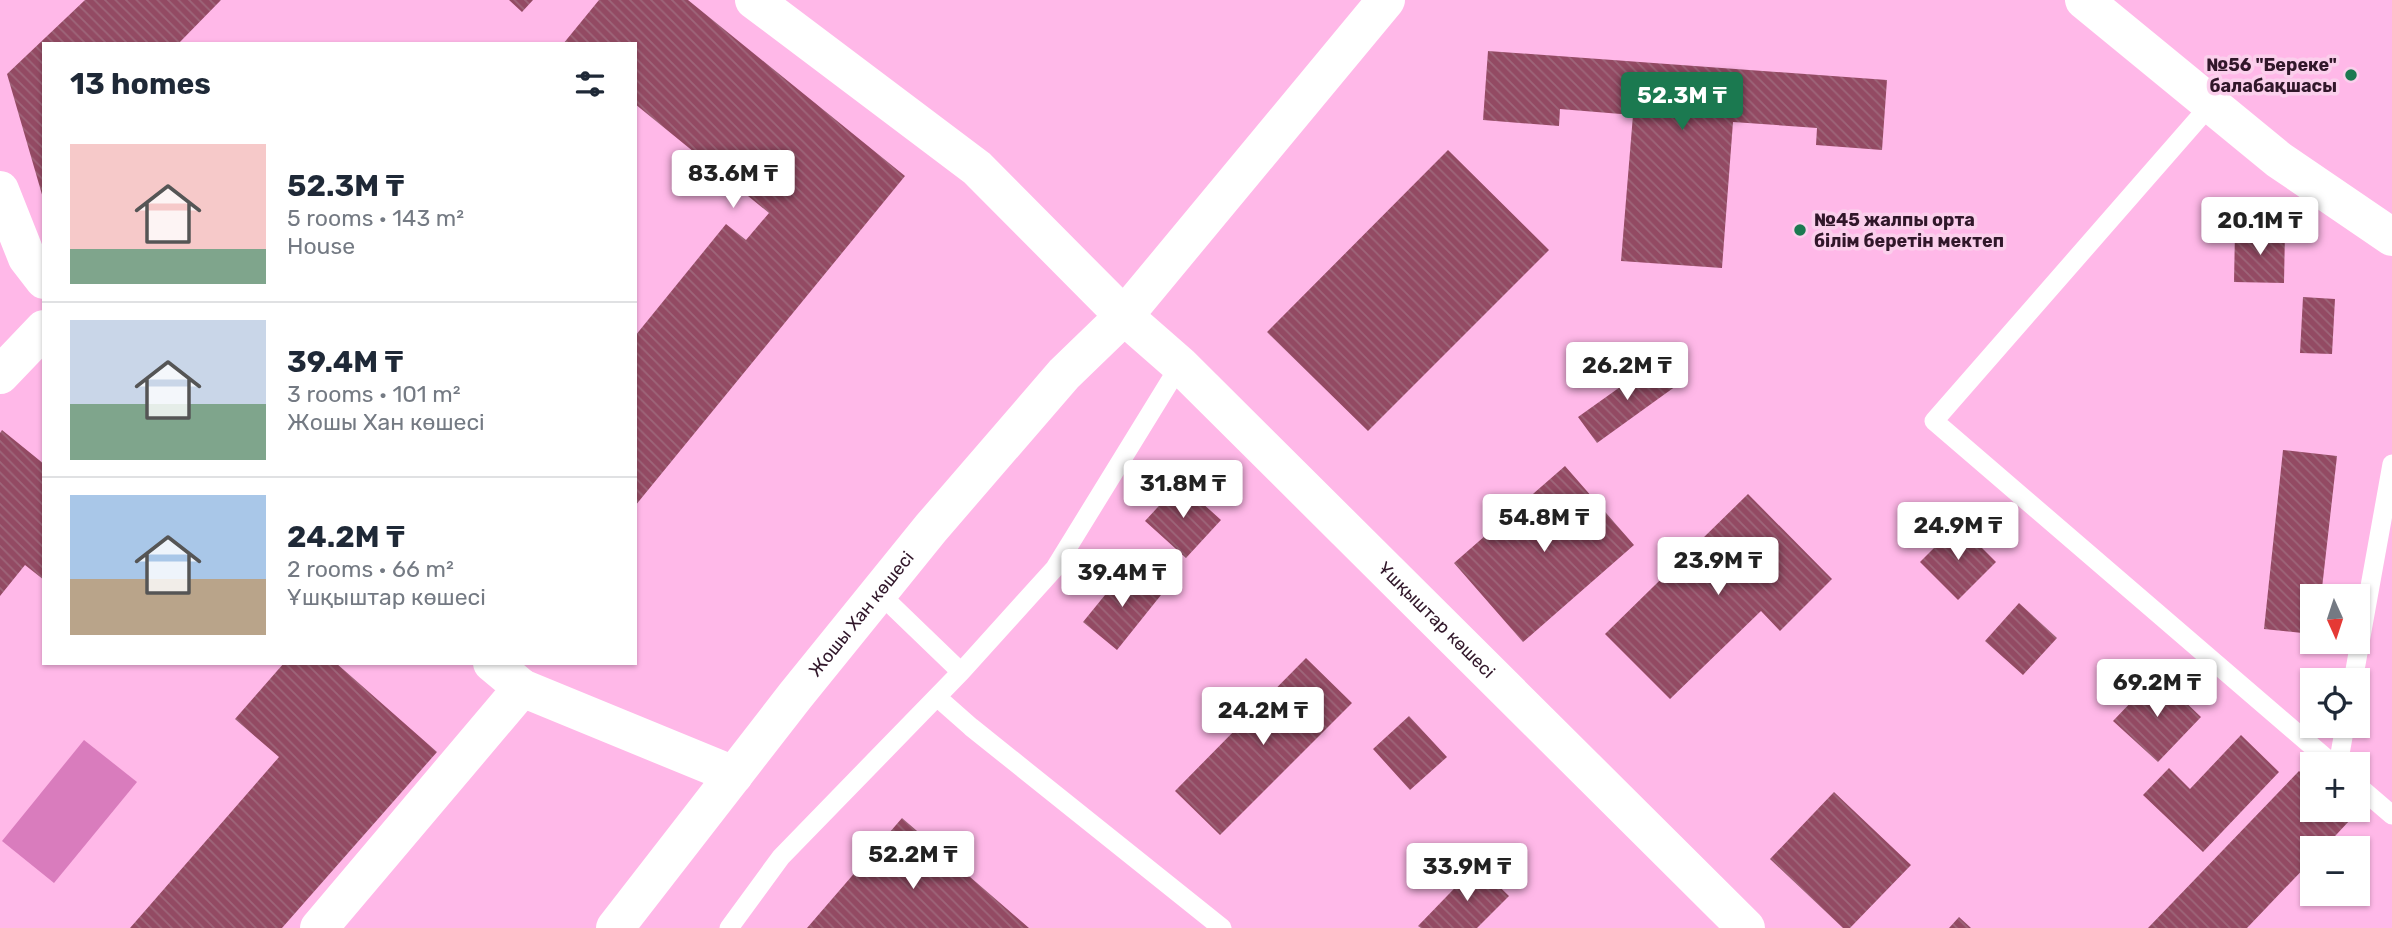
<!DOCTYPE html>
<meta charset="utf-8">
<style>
:root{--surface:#fff;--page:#f2f2f3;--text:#1f2937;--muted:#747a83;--line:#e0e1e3;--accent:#1b7950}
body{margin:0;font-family:Rubik,sans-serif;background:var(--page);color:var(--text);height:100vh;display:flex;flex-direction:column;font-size:26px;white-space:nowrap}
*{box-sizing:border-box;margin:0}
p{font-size:23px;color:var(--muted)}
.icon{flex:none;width:38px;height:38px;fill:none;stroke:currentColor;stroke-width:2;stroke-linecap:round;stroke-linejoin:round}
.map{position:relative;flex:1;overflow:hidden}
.panel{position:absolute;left:42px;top:42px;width:595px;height:623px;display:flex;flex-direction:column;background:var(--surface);border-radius:0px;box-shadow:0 2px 5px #0004}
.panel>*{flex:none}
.needle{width:46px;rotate:177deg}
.controls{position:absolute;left:2300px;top:584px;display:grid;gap:14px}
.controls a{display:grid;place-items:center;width:70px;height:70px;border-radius:0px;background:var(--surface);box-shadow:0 2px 5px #0004;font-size:35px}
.price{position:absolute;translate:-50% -60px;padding:0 16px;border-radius:7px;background:#fff;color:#222;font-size:23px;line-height:46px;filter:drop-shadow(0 2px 4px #0008)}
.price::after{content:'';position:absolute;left:50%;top:42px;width:21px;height:16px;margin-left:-10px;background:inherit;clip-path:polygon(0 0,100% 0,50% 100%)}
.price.active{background:var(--accent);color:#fff}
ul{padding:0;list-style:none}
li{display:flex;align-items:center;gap:21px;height:175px;padding:0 28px}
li+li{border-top:2px solid var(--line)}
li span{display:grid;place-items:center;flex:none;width:196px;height:140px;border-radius:0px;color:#555}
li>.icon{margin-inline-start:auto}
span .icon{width:84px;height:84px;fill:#fffc;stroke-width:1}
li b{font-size:30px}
h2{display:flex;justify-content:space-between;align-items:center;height:84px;padding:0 28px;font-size:30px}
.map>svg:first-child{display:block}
.pitch{fill:#d97cbd}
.building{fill:url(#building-back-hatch)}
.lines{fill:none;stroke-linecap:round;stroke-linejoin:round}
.lane{stroke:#fff;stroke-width:19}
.street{stroke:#fff;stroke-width:38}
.poi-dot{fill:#1b7950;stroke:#fbcfec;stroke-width:2.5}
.labels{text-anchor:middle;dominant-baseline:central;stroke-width:7;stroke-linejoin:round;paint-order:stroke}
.poi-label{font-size:18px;font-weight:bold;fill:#31172a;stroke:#fbcfec;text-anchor:end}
.street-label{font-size:18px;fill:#31172a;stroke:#fbcfec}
</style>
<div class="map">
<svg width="2392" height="928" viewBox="0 0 2392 928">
<defs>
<pattern id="building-back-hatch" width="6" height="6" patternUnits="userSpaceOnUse" patternTransform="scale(1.75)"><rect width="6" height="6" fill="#934a63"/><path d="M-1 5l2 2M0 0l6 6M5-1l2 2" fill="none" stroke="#9e667a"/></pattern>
</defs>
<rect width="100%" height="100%" fill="#ffb8e8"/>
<path class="pitch" d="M84,740L137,782L54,883L2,841Z"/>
<path class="building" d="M85,0H221L178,44H44L43,198L7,74Z
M509,0H533L522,12Z
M599,0H688L905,176L635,506V336L726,224L746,240L769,213L635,104V44H563Z
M1488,51L1887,80L1882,150L1816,145L1817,128L1733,122L1722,268L1621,261L1633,115L1560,109L1559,126L1483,120Z
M1448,150L1549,250L1368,431L1267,332Z
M2235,231H2285L2284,283L2234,282Z
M2303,297L2335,299L2332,354L2300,353Z
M1658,360L1676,386L1597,443L1578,417Z
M2,430L44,464V580L25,565L0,596V433Z
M2283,450L2337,456L2321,597H2312V634L2264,629Z
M1565,466L1634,545L1523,642L1454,563Z
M1180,483L1221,520L1186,558L1145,521Z
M1748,494L1832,579L1780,631L1761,611L1670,699L1605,634Z
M1958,524L1996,562L1958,600L1920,562Z
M1127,568L1161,595L1117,650L1083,622Z
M2019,603L2057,638L2023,675L1985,641Z
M1306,658L1352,703L1220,835L1175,791Z
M284,663H336L437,752L282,928H130L279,757L235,719Z
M2157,675L2201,717L2158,762L2113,721Z
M1409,716L1447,757L1410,790L1373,749Z
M2241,735L2279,772L2203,852L2143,795L2169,768L2190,789Z
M2299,771L2312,783V810H2340L2350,820L2323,849H2312V860L2247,928H2148Z
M1834,792L1911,865L1850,928H1843L1770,859Z
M902,818L1029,928H807Z
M1477,865L1509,896L1477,928H1421L1418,926Z
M1959,917L1971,928H1949Z"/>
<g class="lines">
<path class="lane" d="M2212,103L1934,421L2334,765
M879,593L961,672
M2353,681L2392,464
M937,697L971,727L1222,928
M2338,765L2345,726
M2357,785L2392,815
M729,928L781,857L961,672L1055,568L1180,365"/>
<g class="street">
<path id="s1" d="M754,0L977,168L1124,316L1180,365L1746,928"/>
<path d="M2084,0L2279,160L2392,237"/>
<path d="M0,190L27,258L44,280"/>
<path d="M0,375L44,329"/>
<path d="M522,688L734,775"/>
<path d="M319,928L522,688L492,663"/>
<path id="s2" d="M615,928L795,696L931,528L1064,374L1124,316L1386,0"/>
</g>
</g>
<g class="poi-dot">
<circle cx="2351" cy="75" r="7"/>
<circle cx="1800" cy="230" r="7"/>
</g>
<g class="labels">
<g class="poi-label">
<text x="2337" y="65">№56 "Береке"<tspan x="2337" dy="21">балабақшасы</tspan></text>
<text x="1814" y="220" text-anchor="start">№45 жалпы орта<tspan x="1814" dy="21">білім беретін мектеп</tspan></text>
</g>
<g class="street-label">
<text stroke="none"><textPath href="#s2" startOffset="399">Жошы Хан көшесі</textPath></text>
<text stroke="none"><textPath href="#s1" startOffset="924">Ұшқыштар көшесі</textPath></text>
</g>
</g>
</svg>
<div class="controls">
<a><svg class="needle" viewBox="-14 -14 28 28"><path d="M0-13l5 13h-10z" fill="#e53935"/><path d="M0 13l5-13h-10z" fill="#747a83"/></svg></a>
<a><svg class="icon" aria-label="locate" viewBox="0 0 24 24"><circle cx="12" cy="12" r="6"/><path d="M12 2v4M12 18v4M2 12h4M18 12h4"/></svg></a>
<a>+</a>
<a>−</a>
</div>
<b class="price active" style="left:1682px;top:132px">52.3M ₸</b>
<b class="price" style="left:733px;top:210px">83.6M ₸</b>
<b class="price" style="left:2260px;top:257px">20.1M ₸</b>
<b class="price" style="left:1627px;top:402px">26.2M ₸</b>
<b class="price" style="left:1183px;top:520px">31.8M ₸</b>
<b class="price" style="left:1544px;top:554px">54.8M ₸</b>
<b class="price" style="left:1958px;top:562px">24.9M ₸</b>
<b class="price" style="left:1718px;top:597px">23.9M ₸</b>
<b class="price" style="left:1122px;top:609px">39.4M ₸</b>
<b class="price" style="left:2157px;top:719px">69.2M ₸</b>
<b class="price" style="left:1263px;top:747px">24.2M ₸</b>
<b class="price" style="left:913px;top:891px">52.2M ₸</b>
<b class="price" style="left:1467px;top:903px">33.9M ₸</b>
<section class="panel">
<h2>13 homes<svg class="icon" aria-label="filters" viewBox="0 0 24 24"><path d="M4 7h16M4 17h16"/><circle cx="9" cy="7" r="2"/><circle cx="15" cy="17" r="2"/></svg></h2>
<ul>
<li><span style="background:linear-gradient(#f6c9c9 75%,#7fa58c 0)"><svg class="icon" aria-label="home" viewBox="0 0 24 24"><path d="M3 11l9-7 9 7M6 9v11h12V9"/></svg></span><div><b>52.3M ₸</b><p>5 rooms · 143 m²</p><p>House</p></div></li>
<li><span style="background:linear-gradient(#c9d6e8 60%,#7fa58c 0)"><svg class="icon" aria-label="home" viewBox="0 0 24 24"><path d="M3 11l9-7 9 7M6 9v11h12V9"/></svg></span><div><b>39.4M ₸</b><p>3 rooms · 101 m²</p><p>Жошы Хан көшесі</p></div></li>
<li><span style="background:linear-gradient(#a9c7e8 60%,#b9a48a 0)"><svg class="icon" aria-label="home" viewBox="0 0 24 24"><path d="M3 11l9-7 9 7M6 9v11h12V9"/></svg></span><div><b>24.2M ₸</b><p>2 rooms · 66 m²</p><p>Ұшқыштар көшесі</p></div></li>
</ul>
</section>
</div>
